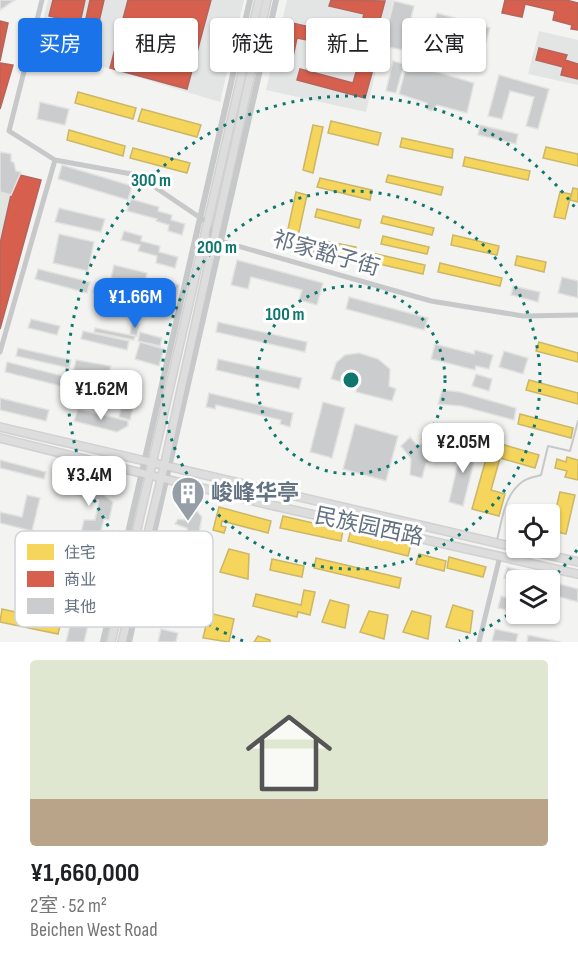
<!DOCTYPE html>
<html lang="zh">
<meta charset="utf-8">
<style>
:root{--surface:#fff;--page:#f2f2f2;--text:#202124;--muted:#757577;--accent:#1a73e8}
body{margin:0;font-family:"Sofia Sans Condensed","Noto Sans SC",sans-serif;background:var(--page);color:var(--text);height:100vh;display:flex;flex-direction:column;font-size:22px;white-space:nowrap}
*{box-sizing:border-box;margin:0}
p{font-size:20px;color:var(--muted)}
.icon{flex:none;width:33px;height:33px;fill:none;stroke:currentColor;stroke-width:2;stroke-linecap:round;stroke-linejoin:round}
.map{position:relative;height:642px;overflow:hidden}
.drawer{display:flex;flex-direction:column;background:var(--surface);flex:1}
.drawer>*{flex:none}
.hud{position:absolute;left:18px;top:18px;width:543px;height:54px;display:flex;gap:12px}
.controls{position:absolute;left:506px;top:504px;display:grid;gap:12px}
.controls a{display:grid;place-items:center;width:54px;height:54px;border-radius:6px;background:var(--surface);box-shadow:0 2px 4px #0004;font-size:30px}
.price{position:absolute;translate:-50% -51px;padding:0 14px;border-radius:12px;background:#fff;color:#222;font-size:20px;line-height:39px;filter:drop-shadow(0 2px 3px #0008)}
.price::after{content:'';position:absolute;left:50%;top:36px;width:18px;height:14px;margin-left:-9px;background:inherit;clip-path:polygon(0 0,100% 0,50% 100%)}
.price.current{background:var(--accent);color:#fff}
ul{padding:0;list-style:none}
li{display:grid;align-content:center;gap:12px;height:318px;padding:0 30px}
li span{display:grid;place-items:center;height:186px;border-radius:6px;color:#555}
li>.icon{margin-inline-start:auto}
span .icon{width:108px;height:108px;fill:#fffc;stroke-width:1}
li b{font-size:26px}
.tag{padding:0 21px;border-radius:6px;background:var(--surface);box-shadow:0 2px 4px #0004;font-size:21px;line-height:54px}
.tag.current{background:var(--accent);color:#fff}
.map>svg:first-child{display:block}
.built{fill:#e3e5e4}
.green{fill:#e1e5df}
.homes{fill:#f6d55c;stroke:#cab767;stroke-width:1.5}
.shops{fill:#d6604d;stroke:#b4655d;stroke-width:1.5}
.building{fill:#cbcccd;stroke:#e2e2e1;stroke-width:1.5}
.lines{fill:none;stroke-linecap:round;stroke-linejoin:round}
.secondary-casing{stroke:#d1d1d2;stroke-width:10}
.service{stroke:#c7c8c9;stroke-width:2}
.minor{stroke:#c7c8c9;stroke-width:5}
.tertiary{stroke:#c7c8c9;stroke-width:6}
.secondary{stroke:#ddd;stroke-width:7}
.ring{fill:none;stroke:#0f766e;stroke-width:3;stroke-dasharray:3 6}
.labels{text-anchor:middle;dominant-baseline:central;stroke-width:6;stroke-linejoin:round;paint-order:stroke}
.street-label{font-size:22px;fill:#647281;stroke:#fff}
.poi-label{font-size:22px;font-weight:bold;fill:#647281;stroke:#fff;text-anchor:start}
.key{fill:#fff;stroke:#d0d5d9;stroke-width:1.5}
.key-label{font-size:16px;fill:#647281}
.centre{fill:#0f766e;stroke:#fff;stroke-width:3}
.ring-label{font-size:18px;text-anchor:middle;font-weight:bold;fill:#0f766e;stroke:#fff;stroke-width:6;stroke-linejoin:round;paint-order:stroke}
</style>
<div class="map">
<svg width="578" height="642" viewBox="0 0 578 642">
<rect width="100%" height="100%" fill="#f3f3f1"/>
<path class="built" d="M48,0H244L220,102L37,47Z
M287,0H393L366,112L266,90Z
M539,31L578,40V85L528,74Z"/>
<path class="green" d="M0,192L11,195L0,244Z"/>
<path class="homes" d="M78,92L136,108L133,119L75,103Z
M142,109L201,125L197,137L138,121Z
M331,121L381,133L378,145L328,133Z
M313,125L323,127L313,173L303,170Z
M69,130L125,146L123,156L67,140Z
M402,138L453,149L452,158L400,147Z
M546,147L578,154V166L543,158Z
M133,148L190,163L187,173L130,158Z
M465,157L530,171L528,180L463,166Z
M388,175L443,187L441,195L386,182Z
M320,178L372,190L370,200L317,187Z
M573,188L578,189V202L570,200Z
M296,192L307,195L297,241L286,238Z
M560,192L571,194L565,219L554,217Z
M317,209L361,220L359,228L315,217Z
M383,216L434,228L432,235L381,223Z
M453,235L499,246L497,255L451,245Z
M383,236L429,247L427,254L381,244Z
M310,238L356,247L354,261L308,251Z
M372,253L425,265L423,274L370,262Z
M517,256L546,262L544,272L515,265Z
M440,263L502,278L500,286L438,272Z
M539,342L578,353V362L536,351Z
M529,380L578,393V404L526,390Z
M520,414L573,428L571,438L518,424Z
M491,441L539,455L535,468L500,458L491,490L505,494L499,516L472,509Z
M567,457L578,460V480L565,477L567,471L555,468L557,459L566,462Z
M560,492L575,495L566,534L549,530V516L554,517Z
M219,507L271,521L268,533L222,521L221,526L226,527L224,533L213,530Z
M514,507L543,514H516V521L510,520Z
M283,516L343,530L341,541L280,528Z
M351,530L411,544L408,556L348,541Z
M229,549L249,554L248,579L220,572Z
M419,554L446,561L444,571L416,564Z
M449,557L486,567L483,577L447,568Z
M316,558L401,578L399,588L314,568Z
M272,559L304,566L302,577L270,570Z
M304,590L315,592L310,615L298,612L297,617L253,606L256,594L301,605Z
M330,600L349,605L345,628L322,622Z
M453,605L473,611L470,633L446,627Z
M2,609L61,622L58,634L0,622Z
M369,611L388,615L384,639L360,632Z
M412,611L431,616L428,639L403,632Z
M209,613L234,619L229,642L203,638Z
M258,636L270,640V642H254Z"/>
<path class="shops" d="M53,0H85L80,23L49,16Z
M90,0H104L98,26L85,23Z
M128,0H211L187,89L110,68Z
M331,0L385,1L372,50L356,46L364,14L329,6Z
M505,0H566L578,3V30L571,29L572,25L553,20L555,11L525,4L522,17L502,13Z
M0,21L8,23L0,61Z
M288,22L310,27L308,40L297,38L291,66L280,64Z
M48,24L72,30L70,40L46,35Z
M79,35L93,38L90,53L75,50Z
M539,48L567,55L565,60L578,64V79L561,75L563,67L536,60Z
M360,58L375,62L365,98L297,80L300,69L353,83Z
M0,63L13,65L0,109Z
M20,175L41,180L0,329V244L11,195Z"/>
<path class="building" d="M0,0H15L0,10Z
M394,1L414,6L403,50L383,46Z
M437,13L490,28L484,48L431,32Z
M393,61L404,64L396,93L386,91Z
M407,63L474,83L467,113L437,105L431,111L427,109V103L399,94Z
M499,75L549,89L538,129L526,126L534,97L510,91L502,119L488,116Z
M40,102L69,109L65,125L37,119Z
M480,125L518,134L516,144L478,135Z
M0,152L11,154V161L14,163L16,171L21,172L11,195L0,192Z
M62,165L132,186L128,200L58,179Z
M131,199L159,207L158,211L172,215L171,220L185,224L182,235L168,231L169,225L156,221L157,219L127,211Z
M59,208L105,219L101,232L55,222Z
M124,231L142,236L141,241L160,246L159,252L178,257L175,268L156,263L157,256L138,251L140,245L121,240Z
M59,234L94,242L88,271L53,263Z
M237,260L323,283L317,305L299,300L302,290L251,277L248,289L231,285Z
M114,265L147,273L144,285L111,278Z
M38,269L90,282L87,293L35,279Z
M562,277L578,281V298L558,293Z
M158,279L179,285L176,296L155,290Z
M96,283L167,300L165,309L93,292Z
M513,286L540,292L538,302L511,295Z
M349,297L428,318L424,330L346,309Z
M31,319L60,326L57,335L28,328Z
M218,322L307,342L305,352L216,332Z
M132,323L139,324L137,336L130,334Z
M95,328L135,336L134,340L94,332Z
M83,331L129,341L127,350L81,339Z
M140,332L162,338L160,346L138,341Z
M140,342L164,349L159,366L135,359Z
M435,344L474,354L475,350L493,355L489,369L476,366L475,370L431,359Z
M18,348L71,360L69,368L16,356Z
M504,351L528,358L523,374L499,367Z
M359,353L378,359L390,369L389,386L396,389L392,401L356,392L357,386L331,379L336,363L345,355Z
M218,359L302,378L299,389L216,370Z
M76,360L111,366L106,384L98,382L99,379L73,373Z
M7,362L67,377L65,387L5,372Z
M476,374L492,379L489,391L472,386Z
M133,377L139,383L130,420L119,417L128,379L132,380Z
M442,390L460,392L516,408L514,420L461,406L438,404Z
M209,393L293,413L290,427L280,424L281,420L216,405L215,409L206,407Z
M0,398L49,410L46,421L0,410Z
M323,402L345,408L332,458L310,452Z
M78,409L128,421V426L117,432L74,421Z
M355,424L398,436L386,481L343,469Z
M410,437L417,445L422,444L425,448L437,445L441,459L426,463L422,478L410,475L411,459L401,446Z
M463,442L478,446L463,506L449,502Z
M0,460L46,472L44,479L0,468Z
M59,476L103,486L105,496L113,502L109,520L104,519L97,546L79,542L84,520H95L99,500L56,490Z
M27,495L40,498L32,531L0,523V512L22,517Z
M195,509L202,517L198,538L188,536L187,528L175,524L178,519L184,520L188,511Z
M507,567L534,574L533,580L504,578Z
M549,581L578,589V602L549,594Z
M79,588L96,592L84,642H66Z
M501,596L516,600V613L498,608Z
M161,629L178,633L176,642H158Z
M495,629L518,634L516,642L492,641Z
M528,635L561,642H527Z"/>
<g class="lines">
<g class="secondary-casing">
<path id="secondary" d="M0,427L578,562
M0,438L266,504L578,574
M142,569L148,558
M111,642L259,0
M122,642L164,467L267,0"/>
</g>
<path class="service" d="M497,540C502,521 504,495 522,482C527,478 535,477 541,475L548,446L570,451L578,421
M99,556L128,563"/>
<path class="minor" d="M55,160L137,175L208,223L213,238L220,241L431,301L523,316L578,315
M0,352L55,160L9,131L42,0
M479,642L500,556"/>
<path class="tertiary" d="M103,642L250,0
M129,642L276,0"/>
<use href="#secondary" class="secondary"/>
</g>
<g class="ring">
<circle cx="351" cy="380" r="94"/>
<circle cx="351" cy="380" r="189"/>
<path d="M577 550A283 283 0 0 1 549 582M515 610A283 283 0 0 1 459 641M243 641A283 283 0 1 1 577 210"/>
</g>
<defs>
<g id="building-pin" transform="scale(1.725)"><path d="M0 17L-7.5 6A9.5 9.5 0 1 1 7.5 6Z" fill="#969fa8" stroke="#fff"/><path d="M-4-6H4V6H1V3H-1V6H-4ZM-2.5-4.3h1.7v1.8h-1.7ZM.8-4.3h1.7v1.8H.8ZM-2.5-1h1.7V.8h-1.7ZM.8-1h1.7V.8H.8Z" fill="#fff"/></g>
</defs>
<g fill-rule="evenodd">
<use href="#building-pin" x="188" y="493"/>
</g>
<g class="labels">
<g class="street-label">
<text transform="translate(326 254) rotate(16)">祁家豁子街</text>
<text transform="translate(369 527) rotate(12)">民族园西路</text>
</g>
<g class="poi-label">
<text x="211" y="493">峻峰华亭</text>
</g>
</g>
<rect x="15" y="531" width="198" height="96" rx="9" class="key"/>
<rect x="27" y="544" width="27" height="16" fill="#f6d55c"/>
<rect x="27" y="571" width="27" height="16" fill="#d6604d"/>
<rect x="27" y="598" width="27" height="16" fill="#cbcccd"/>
<g class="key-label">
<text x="64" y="558">住宅</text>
<text x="64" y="585">商业</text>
<text x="64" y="612">其他</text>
</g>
<circle cx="351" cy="380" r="9" class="centre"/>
<g class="ring-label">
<text x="151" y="186">300 m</text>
<text x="217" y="253">200 m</text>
<text x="285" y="320">100 m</text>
</g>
</svg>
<div class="controls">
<a><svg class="icon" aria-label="locate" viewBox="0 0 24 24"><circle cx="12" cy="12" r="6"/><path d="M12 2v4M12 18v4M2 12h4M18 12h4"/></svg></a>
<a><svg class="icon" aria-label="layers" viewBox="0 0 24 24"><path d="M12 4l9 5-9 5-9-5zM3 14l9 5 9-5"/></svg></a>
</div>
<b class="price current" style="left:135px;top:329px">¥1.66M</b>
<b class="price" style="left:101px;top:421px">¥1.62M</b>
<b class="price" style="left:463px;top:474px">¥2.05M</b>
<b class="price" style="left:89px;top:507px">¥3.4M</b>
<div class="hud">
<a class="tag current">买房</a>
<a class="tag">租房</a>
<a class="tag">筛选</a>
<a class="tag">新上</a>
<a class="tag">公寓</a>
</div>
</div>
<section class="drawer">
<ul>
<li><span style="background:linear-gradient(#dfe7d0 75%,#b9a48a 0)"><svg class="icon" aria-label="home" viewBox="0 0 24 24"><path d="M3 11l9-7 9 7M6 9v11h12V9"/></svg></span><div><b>¥1,660,000</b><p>2室 · 52 m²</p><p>Beichen West Road</p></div></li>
</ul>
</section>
